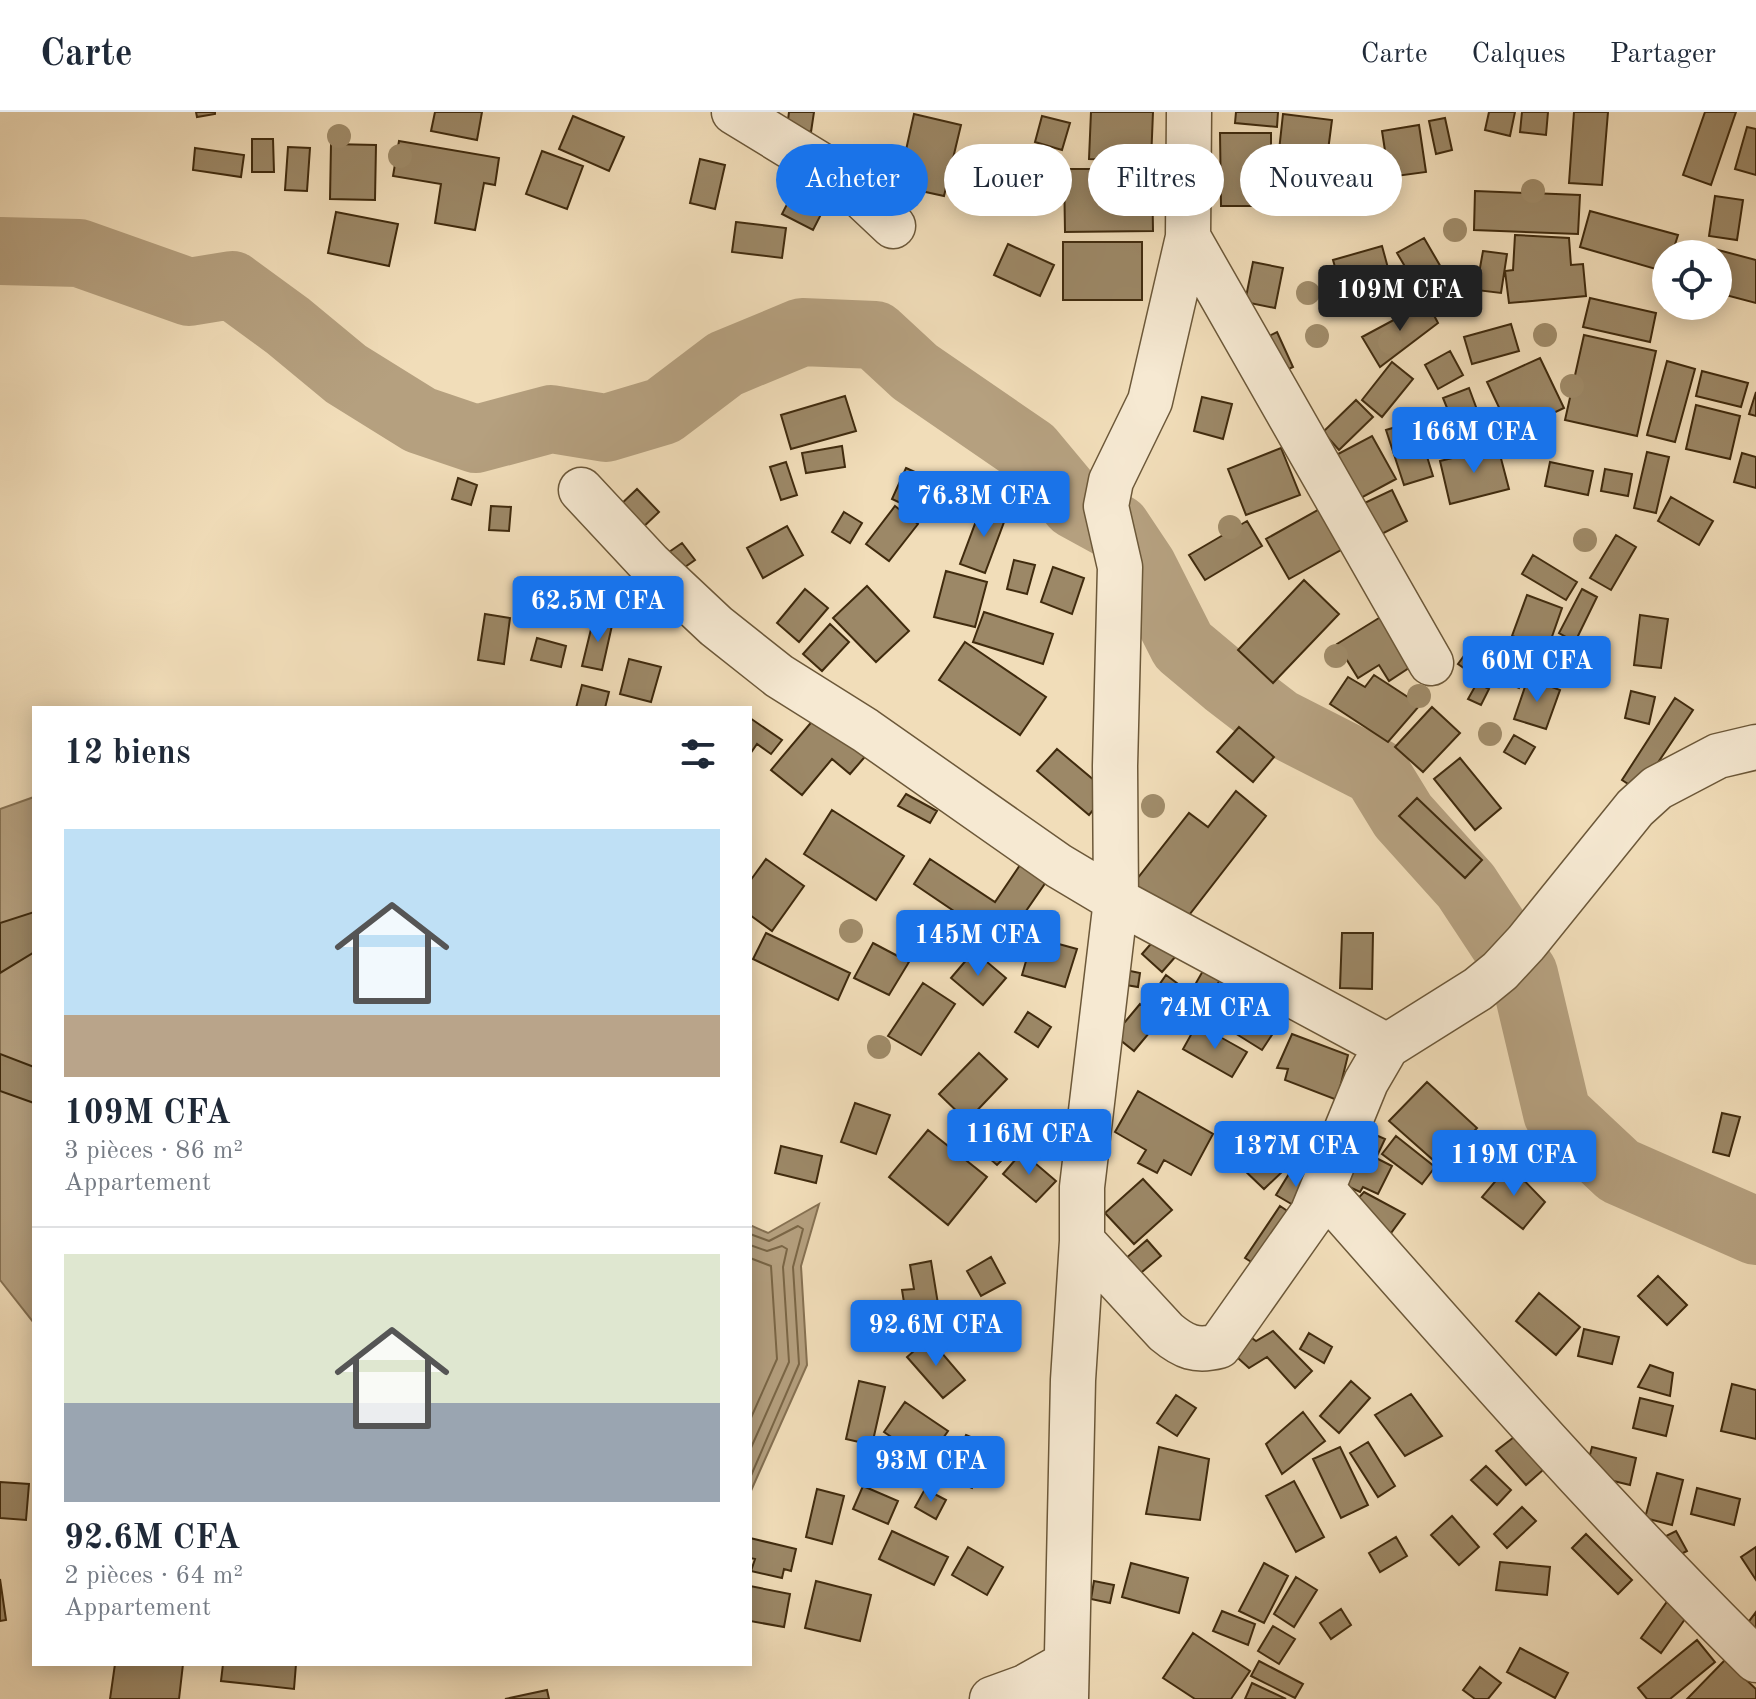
<!DOCTYPE html>
<html lang="fr">
<meta charset="utf-8">
<style>
:root{--surface:#fff;--page:#f2f2f3;--text:#1f2937;--muted:#747a83;--line:#e0e1e3;--accent:#1a73e8}
body{margin:0;font-family:"Old Standard TT",serif;background:var(--page);color:var(--text);height:100vh;display:flex;flex-direction:column;font-size:30px;white-space:nowrap}
*{box-sizing:border-box;margin:0}
p{font-size:26px;color:var(--muted)}
.icon{flex:none;width:44px;height:44px;fill:none;stroke:currentColor;stroke-width:2;stroke-linecap:round;stroke-linejoin:round}
.map{position:relative;flex:1;overflow:hidden}
.side{position:absolute;left:32px;top:594px;width:720px;height:960px;display:flex;flex-direction:column;background:var(--surface);border-radius:0px;box-shadow:0 4px 20px #0003}
.side>*{flex:none}
.top-card{position:absolute;left:776px;top:32px;width:760px;height:72px;display:flex;gap:16px}
.controls{position:absolute;left:1652px;top:128px;display:grid;gap:16px}
.controls a{display:grid;place-items:center;width:80px;height:80px;border-radius:50%;background:var(--surface);box-shadow:0 4px 20px #0003;font-size:40px}
.price{position:absolute;translate:-50% -68px;padding:0 18px;border-radius:8px;background:var(--accent);color:#fff;font-size:26px;line-height:52px;filter:drop-shadow(0 2px 4px #0008)}
.price::after{content:'';position:absolute;left:50%;top:48px;width:24px;height:18px;margin-left:-12px;background:inherit;clip-path:polygon(0 0,100% 0,50% 100%)}
.price.active{background:#222;color:#fff}
ul{padding:0;list-style:none}
li{display:grid;align-content:center;gap:16px;height:424px;padding:0 32px}
li+li{border-top:2px solid var(--line)}
li span{display:grid;place-items:center;height:248px;border-radius:0px;color:#555}
li>.icon{margin-inline-start:auto}
span .icon{width:144px;height:144px;fill:#fffc;stroke-width:1}
li b{font-size:34px}
h2{display:flex;justify-content:space-between;align-items:center;height:96px;padding:0 32px;font-size:34px}
.chip{padding:0 28px;border-radius:36px;background:var(--surface);box-shadow:0 4px 20px #0003;font-size:28px;line-height:72px}
.chip.active{background:var(--accent);color:#fff}
header{display:flex;align-items:center;gap:48px;box-sizing:border-box;height:112px;padding:0 40px;background:var(--surface);border-bottom:2px solid var(--line)}
header strong{font-size:38px}
nav{display:flex;gap:44px;margin-inline-start:auto;font-size:28px}
.map>svg:first-child{display:block}
.water{fill:#b5a07f;stroke:#867152;stroke-width:2}
.lines{fill:none;stroke-linecap:round;stroke-linejoin:round}
.shore{stroke:#7a6646;stroke-width:2}
.river{stroke:#b5a07f;stroke-width:68}
.building{fill:#9c8867;stroke:#402b0e;stroke-width:2}
.minor-casing{stroke:#6c5839;stroke-width:47}
.minor{stroke:#f6e9d2;stroke-width:44}
.tree{fill:#a08c6a}
</style>
<header>
<strong>Carte</strong>
<nav><a>Carte</a><a>Calques</a><a>Partager</a></nav>
</header>
<div class="map">
<svg width="1756" height="1587" viewBox="0 0 1756 1587">
<rect width="100%" height="100%" fill="#f1ddb9"/>
<filter id="stains"><feTurbulence type="fractalNoise" baseFrequency=".0025" numOctaves="4"/><feColorMatrix values="0 0 0 0 .2 0 0 0 0 .09 0 0 0 0 .02 0 0 0 .5 -.17"/></filter>
<radialGradient id="worn" r=".72"><stop offset=".6" stop-color="#630" stop-opacity="0"/><stop offset="1" stop-color="#630" stop-opacity=".3"/></radialGradient>
<path class="water" d="M34,685V1211L0,1168V697Z
M819,1092L801,1154L807,1253L750,1381V1113L768,1121Z"/>
<g class="lines">
<path class="shore" d="M750,1122L769,1129L798,1114L803,1117L793,1155L799,1252L750,1366
M750,1133L767,1139L782,1134L787,1137L783,1155L789,1250L750,1338
M750,1146L771,1154L777,1247L750,1308"/>
<path class="river" d="M0,139L79,141L189,180L232,173L288,214L346,262L420,308L476,327L551,307L606,316L663,299L725,252L802,220L875,223L915,260L1030,339L1075,393L1117,416L1143,455L1183,534L1226,570L1278,610L1376,660L1403,704L1466,774L1524,862L1557,1001L1619,1059L1756,1119"/>
</g>
<path class="building" d="M196,0H215V2L197,5Z
M435,0H482L477,28L431,19Z
M789,0H814L811,20L787,16Z
M1091,0H1153L1151,49L1089,47Z
M1236,0H1278L1277,15L1235,11Z
M1489,0H1515L1510,24L1485,18Z
M1522,0H1548L1546,23L1520,20Z
M1574,0H1608L1602,73L1569,71Z
M1705,0H1736L1711,73L1683,63Z
M914,2L961,13L944,84L898,74Z
M1283,2L1332,8L1326,54L1278,48Z
M573,4L624,25L609,59L559,37Z
M1042,4L1070,11L1062,38L1035,30Z
M1445,6L1452,38L1436,42L1429,9Z
M1419,13L1426,60L1389,65L1382,19Z
M1747,15L1756,17V63L1735,57Z
M1220,21H1271V94H1221Z
M252,27H273L274,60H252Z
M399,29L499,46L495,73L484,71L475,118L435,111L441,72L393,64Z
M331,32L376,33L375,88L330,87Z
M288,35L310,36L307,79L285,78Z
M195,36L244,43L241,65L193,58Z
M542,39L583,54L567,97L526,82Z
M700,47L725,53L715,97L690,91Z
M1064,57H1152L1153,119L1065,120Z
M802,63L833,79L813,118L782,102Z
M1475,79L1580,83L1578,122L1474,118Z
M1715,84L1743,88L1737,128L1709,124Z
M1590,99L1678,123L1672,142H1666V160L1580,135Z
M336,100L398,112L389,154L328,141Z
M736,110L786,116L782,146L732,140Z
M1515,123L1569,126L1571,153L1583,152L1586,184L1509,191L1505,159L1513,158Z
M1424,126L1449,169L1423,185L1397,141Z
M1063,130H1142V188H1063Z
M1008,132L1054,153L1040,184L994,163Z
M1382,134L1388,156L1339,169L1333,148Z
M1703,134L1756,148V191L1718,181V142H1700Z
M1483,139L1507,142L1501,181L1476,178Z
M1253,150L1283,156L1275,196L1245,190Z
M1590,186L1656,201L1650,230L1583,215Z
M1427,190L1438,211L1380,255L1362,225Z
M1511,212L1519,239L1472,252L1464,225Z
M1277,220L1293,255L1263,269L1247,235Z
M1584,223L1656,239L1637,324L1565,308Z
M1450,239L1463,263L1438,277L1425,253Z
M1540,246L1564,296L1511,321L1487,270Z
M1667,249L1695,257L1675,330L1647,323Z
M1392,250L1413,267L1382,305L1362,288Z
M1702,259L1748,271L1741,295L1696,284Z
M1469,276L1483,314L1458,323L1443,286Z
M1756,280V304L1749,302Z
M845,284L856,319L791,337L781,303Z
M1202,285L1232,292L1223,327L1194,319Z
M1356,288L1373,305L1339,338L1323,320Z
M1696,293L1740,304L1730,347L1686,337Z
M1416,309L1433,364L1404,373L1386,318Z
M1372,324L1396,367L1346,394L1323,350Z
M842,334L845,355L806,361L802,341Z
M1498,335L1509,377L1450,392L1440,349Z
M1281,336L1300,383L1246,403L1228,357Z
M1647,340L1669,345L1656,401L1634,396Z
M1742,341L1756,345V376L1734,370Z
M786,350L797,383L781,388L770,355Z
M1550,350L1593,359L1588,383L1545,374Z
M906,356L926,365L911,396L892,387Z
M1605,357L1632,362L1628,384L1601,379Z
M458,366L477,373L471,393L452,387Z
M637,377L659,400L639,419L617,396Z
M1392,378L1407,409L1372,427L1356,395Z
M1671,385L1713,409L1699,433L1658,409Z
M982,393L1007,402L985,461L960,452Z
M491,394L511,395L509,419L489,418Z
M895,394L918,412L889,449L866,432Z
M1325,394L1348,434L1289,467L1266,427Z
M844,400L862,411L850,431L832,420Z
M1247,409L1262,434L1205,468L1189,443Z
M787,414L803,443L763,466L747,436Z
M1616,423L1636,435L1611,478L1590,466Z
M682,431L695,448L672,464L659,447Z
M1533,443L1577,470L1566,488L1522,462Z
M1014,448L1035,453L1027,482L1007,477Z
M1053,455L1084,466L1072,502L1041,490Z
M946,459L987,470L975,515L934,505Z
M1304,468L1339,502L1273,571L1238,538Z
M867,474L909,519L876,550L833,506Z
M805,477L828,496L799,530L777,511Z
M1582,477L1597,485L1575,530L1559,521Z
M1527,483L1562,496L1548,536L1512,524Z
M984,500L1053,522L1043,552L973,530Z
M1387,501L1418,550L1389,569L1379,553L1358,566L1337,532Z
M485,502L510,506L504,552L478,548Z
M1640,503L1668,507L1661,556L1634,553Z
M594,505L613,509L602,558L582,554Z
M830,512L849,530L822,559L803,542Z
M537,526L566,534L561,555L531,548Z
M1477,526L1497,541L1478,566L1458,552Z
M1564,527L1604,536L1599,556L1559,547Z
M965,530L1046,585L1020,623L939,568Z
M1500,543L1528,554L1519,576L1492,565Z
M629,547L661,555L651,590L620,582Z
M1374,563L1420,593L1388,630L1330,592L1348,565L1365,575Z
M1528,566L1560,578L1546,617L1514,607Z
M1477,571L1489,577L1481,593L1468,587Z
M582,573L609,580L605,596H576Z
M1631,579L1655,585L1649,612L1625,606Z
M1675,586L1693,598L1639,679L1622,668Z
M1432,595L1460,621L1423,660L1395,635Z
M820,600L869,640L850,662L832,647L802,683L771,658Z
M750,606L782,628L771,642L757,632L750,642Z
M1239,615L1274,645L1253,670L1217,640Z
M1514,623L1535,635L1525,652L1504,640Z
M1057,637L1108,680L1089,703L1037,659Z
M1460,646L1501,696L1475,718L1434,667Z
M1236,679L1266,704L1172,825L1122,786L1189,701L1208,715Z
M906,682L937,699L930,711L898,694Z
M1417,686L1482,748L1465,766L1399,704Z
M832,698L904,744L876,788L804,742Z
M766,747L804,774L772,819L750,803V769Z
M930,747L995,790L1020,753L1046,770L1015,815L1000,805L988,822L914,772Z
M34,800V843L33,841L0,861V811Z
M766,821L850,861L838,888L753,847Z
M1342,821H1373L1372,877L1340,876Z
M1033,825L1077,837L1065,875L1022,863Z
M1156,826L1176,844L1162,860L1142,842Z
M873,831L909,850L889,883L854,866Z
M974,839L1006,866L983,893L951,866Z
M1116,856L1140,861L1138,875L1114,871Z
M1204,857L1221,866L1209,887L1192,878Z
M1166,863L1189,880L1170,905L1148,889Z
M1229,867L1247,877L1236,899L1218,889Z
M923,871L955,892L921,943L888,924Z
M1256,880L1287,900L1262,938L1230,918Z
M1140,892L1160,908L1134,939L1114,923Z
M1028,900L1051,915L1038,935L1015,920Z
M1197,912L1247,940L1232,965L1183,937Z
M1292,922L1348,943L1337,988L1285,968L1288,957L1277,956Z
M979,941L1007,967L967,1009L939,982Z
M0,942L34,955V991L0,979Z
M1427,970L1477,1016L1441,1055L1389,1009Z
M1138,979L1213,1022L1191,1063L1164,1048L1157,1061L1138,1051L1146,1038L1115,1020Z
M855,991L890,1003L876,1042L841,1030Z
M1722,1001L1740,1005L1729,1044L1713,1040Z
M979,1005L1011,1039L997,1053L960,1021Z
M1235,1013L1250,1027L1262,1015L1277,1030L1265,1042L1283,1059L1264,1077L1217,1032Z
M1353,1013L1385,1027L1376,1046L1392,1054L1378,1082L1363,1075L1360,1080L1328,1065Z
M928,1018L987,1065L948,1113L889,1065Z
M1396,1024L1435,1055L1422,1072L1382,1042Z
M781,1034L822,1044L816,1071L775,1061Z
M1022,1040L1056,1069L1036,1090L1003,1062Z
M1509,1053L1545,1090L1523,1117L1482,1085Z
M1292,1057L1315,1072L1300,1097L1276,1083Z
M1143,1067L1172,1098L1134,1132L1105,1101Z
M1364,1080L1405,1102L1388,1125L1348,1097Z
M1280,1094L1298,1106L1264,1158L1245,1146Z
M1147,1128L1161,1144L1130,1170L1117,1154Z
M991,1145L1005,1171L981,1184L967,1159Z
M931,1149L939,1198L906,1203L902,1178L914,1177L910,1153Z
M1658,1164L1687,1193L1667,1213L1638,1184Z
M1539,1181L1580,1215L1556,1243L1516,1209Z
M1584,1217L1619,1225L1612,1252L1578,1244Z
M1273,1219L1312,1259L1295,1276L1267,1245L1249,1256L1229,1238L1245,1221L1256,1229Z
M1309,1221L1332,1235L1324,1251L1300,1237Z
M929,1226L965,1268L943,1286L907,1245Z
M1650,1253L1673,1261L1670,1284L1638,1275Z
M859,1269L885,1275L872,1333L846,1327Z
M1351,1269L1370,1286L1339,1321L1320,1304Z
M1732,1272L1756,1278V1327L1721,1319Z
M1411,1282L1442,1324L1405,1344L1375,1303Z
M1176,1283L1196,1296L1177,1324L1157,1311Z
M1640,1286L1673,1294L1666,1324L1633,1316Z
M905,1290L948,1319L927,1349L884,1320Z
M1303,1300L1325,1329L1282,1362L1266,1332Z
M966,1323L989,1333L972,1376L948,1366Z
M1514,1325L1543,1358L1526,1373L1496,1339Z
M1368,1330L1395,1374L1378,1385L1350,1341Z
M1159,1335L1209,1347L1200,1408L1146,1402Z
M1340,1335L1368,1393L1341,1406L1313,1347Z
M1592,1335L1636,1346L1630,1373L1585,1362Z
M1486,1354L1511,1378L1497,1393L1471,1368Z
M1657,1361L1683,1368L1672,1413L1645,1406Z
M1294,1369L1324,1425L1296,1440L1266,1384Z
M0,1370L29,1372L26,1408L0,1406Z
M863,1374L898,1389L888,1412L853,1397Z
M1697,1376L1740,1387L1734,1413L1691,1402Z
M817,1377L844,1384L832,1432L806,1425Z
M925,1377L946,1388L936,1407L915,1395Z
M1522,1395L1536,1409L1507,1436L1494,1422Z
M1452,1404L1479,1435L1459,1453L1431,1423Z
M892,1419L948,1445L934,1473L879,1447Z
M1676,1419L1687,1439L1663,1451L1652,1431Z
M1586,1422L1632,1468L1618,1482L1572,1436Z
M1396,1425L1407,1444L1380,1460L1369,1441Z
M750,1426L796,1437L791,1459L784,1457L782,1466L751,1459L755,1447L750,1446Z
M968,1435L1003,1455L987,1483L952,1463Z
M1756,1435V1468L1741,1445Z
M1500,1450L1550,1455L1547,1483L1496,1478Z
M1131,1451L1188,1466L1179,1501L1122,1485Z
M1264,1451L1288,1464L1264,1511L1239,1499Z
M1296,1465L1317,1478L1294,1515L1274,1502Z
M0,1467L6,1508L0,1509Z
M816,1469L871,1483L860,1529L805,1516Z
M1094,1469L1114,1473L1110,1491L1091,1487Z
M750,1474L790,1482L784,1515L750,1509Z
M1671,1484L1690,1500L1661,1541L1641,1526Z
M1341,1497L1351,1513L1331,1527L1320,1511Z
M1222,1499L1255,1512L1248,1533L1213,1519Z
M1756,1500V1540L1737,1525Z
M1273,1514L1295,1527L1279,1552L1258,1539Z
M1193,1521L1250,1559L1231,1587H1195L1163,1566Z
M1697,1528L1715,1550L1670,1587H1647L1638,1576Z
M1520,1536L1568,1561L1555,1586L1507,1560Z
M1725,1548L1756,1577V1587H1687Z
M1259,1549L1303,1572L1295,1586L1251,1564Z
M115,1552H183L179,1587H110Z
M223,1552H296L294,1577L221,1569Z
M1480,1555L1501,1571L1488,1587H1475L1463,1578Z
M1252,1571L1286,1587H1245Z
M547,1578L549,1587H505Z"/>
<g class="lines">
<g class="minor-casing">
<path id="minor" d="M734,0L842,66L893,114
M1188,125L1431,551
M581,378L650,452L716,514L779,564L865,618L1059,754L1116,788L1387,934
M1323,1078C1464,1238 1604,1398 1756,1548
M1082,1129L1166,1220C1184,1235 1196,1240 1219,1234L1312,1102L1366,970L1387,934L1478,877L1500,859L1526,831L1635,696L1657,676L1718,644L1756,635
M992,1587L1025,1575L1066,1552
M1066,1587L1073,1268L1082,1129V1075L1116,788L1115,654L1120,455L1106,394L1111,369L1150,289L1188,125L1189,0"/>
</g>
<use href="#minor" class="minor"/>
</g>
<g class="tree">
<circle cx="339" cy="24" r="12"/>
<circle cx="400" cy="44" r="12"/>
<circle cx="891" cy="73" r="12"/>
<circle cx="1533" cy="79" r="12"/>
<circle cx="1455" cy="118" r="12"/>
<circle cx="1308" cy="181" r="12"/>
<circle cx="1545" cy="223" r="12"/>
<circle cx="1317" cy="224" r="12"/>
<circle cx="1390" cy="230" r="12"/>
<circle cx="1572" cy="274" r="12"/>
<circle cx="1230" cy="415" r="12"/>
<circle cx="1585" cy="428" r="12"/>
<circle cx="1336" cy="544" r="12"/>
<circle cx="1419" cy="584" r="12"/>
<circle cx="1490" cy="622" r="12"/>
<circle cx="1153" cy="694" r="12"/>
<circle cx="851" cy="819" r="12"/>
<circle cx="879" cy="935" r="12"/>
</g>
<rect width="100%" height="100%" filter="url(#stains)"/>
<rect width="100%" height="100%" fill="url(#worn)"/>
</svg>
<div class="controls">
<a><svg class="icon" aria-label="locate" viewBox="0 0 24 24"><circle cx="12" cy="12" r="6"/><path d="M12 2v4M12 18v4M2 12h4M18 12h4"/></svg></a>
</div>
<b class="price active" style="left:1400px;top:221px">109M CFA</b>
<b class="price" style="left:1474px;top:363px">166M CFA</b>
<b class="price" style="left:984px;top:427px">76.3M CFA</b>
<b class="price" style="left:598px;top:532px">62.5M CFA</b>
<b class="price" style="left:1537px;top:592px">60M CFA</b>
<b class="price" style="left:978px;top:866px">145M CFA</b>
<b class="price" style="left:1215px;top:939px">74M CFA</b>
<b class="price" style="left:1029px;top:1065px">116M CFA</b>
<b class="price" style="left:1296px;top:1077px">137M CFA</b>
<b class="price" style="left:1514px;top:1086px">119M CFA</b>
<b class="price" style="left:936px;top:1256px">92.6M CFA</b>
<b class="price" style="left:931px;top:1392px">93M CFA</b>
<div class="top-card">
<a class="chip active">Acheter</a>
<a class="chip">Louer</a>
<a class="chip">Filtres</a>
<a class="chip">Nouveau</a>
</div>
<section class="side">
<h2>12 biens<svg class="icon" aria-label="filters" viewBox="0 0 24 24"><path d="M4 7h16M4 17h16"/><circle cx="9" cy="7" r="2"/><circle cx="15" cy="17" r="2"/></svg></h2>
<ul>
<li><span style="background:linear-gradient(#bfe0f5 75%,#b9a48a 0)"><svg class="icon" aria-label="home" viewBox="0 0 24 24"><path d="M3 11l9-7 9 7M6 9v11h12V9"/></svg></span><div><b>109M CFA</b><p>3 pièces · 86 m²</p><p>Appartement</p></div></li>
<li><span style="background:linear-gradient(#dfe7d0 60%,#9aa5b1 0)"><svg class="icon" aria-label="home" viewBox="0 0 24 24"><path d="M3 11l9-7 9 7M6 9v11h12V9"/></svg></span><div><b>92.6M CFA</b><p>2 pièces · 64 m²</p><p>Appartement</p></div></li>
</ul>
</section>
</div>
